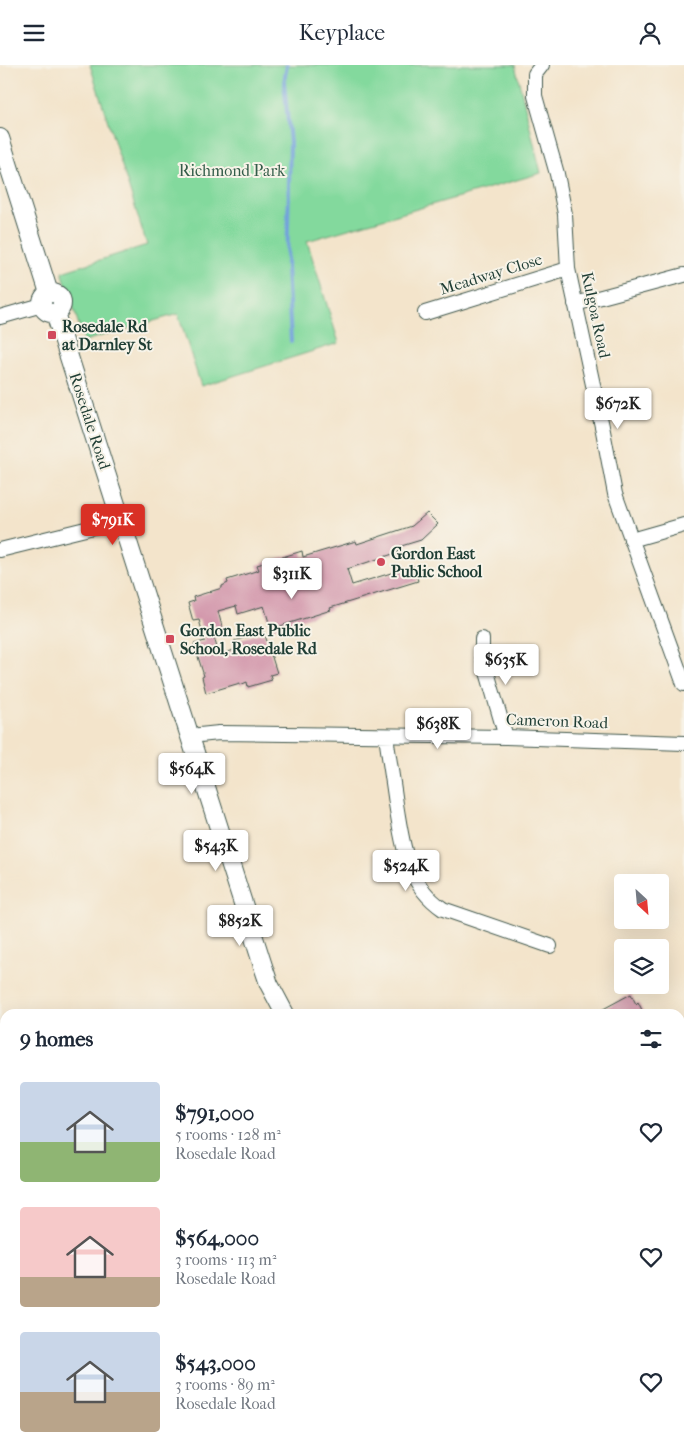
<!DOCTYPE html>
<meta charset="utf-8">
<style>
:root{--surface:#fff;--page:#f2f2f3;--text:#1f2937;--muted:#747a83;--accent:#d93025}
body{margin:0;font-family:"IM FELL French Canon",serif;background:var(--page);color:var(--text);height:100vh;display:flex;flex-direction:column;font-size:19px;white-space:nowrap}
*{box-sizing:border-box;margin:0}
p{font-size:16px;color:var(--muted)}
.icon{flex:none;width:28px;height:28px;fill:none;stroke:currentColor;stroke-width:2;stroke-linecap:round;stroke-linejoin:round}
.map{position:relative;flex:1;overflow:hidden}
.panel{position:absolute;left:0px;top:944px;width:685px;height:446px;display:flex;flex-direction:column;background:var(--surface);border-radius:15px 15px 0 0;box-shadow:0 5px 20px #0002}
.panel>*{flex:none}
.needle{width:32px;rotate:154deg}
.tools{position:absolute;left:614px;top:809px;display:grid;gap:10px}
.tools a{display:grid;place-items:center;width:55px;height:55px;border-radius:5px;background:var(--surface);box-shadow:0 5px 20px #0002;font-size:25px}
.price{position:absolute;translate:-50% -42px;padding:0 11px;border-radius:5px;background:#fff;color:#222;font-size:16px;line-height:32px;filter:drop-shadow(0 1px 2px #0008)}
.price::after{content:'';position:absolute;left:50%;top:30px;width:15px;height:11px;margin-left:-8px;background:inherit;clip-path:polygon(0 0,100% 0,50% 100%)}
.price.active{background:var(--accent);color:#fff}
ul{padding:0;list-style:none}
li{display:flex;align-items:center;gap:15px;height:125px;padding:0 20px}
li span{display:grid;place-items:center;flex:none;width:140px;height:100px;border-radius:5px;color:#555}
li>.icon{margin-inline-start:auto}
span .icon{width:60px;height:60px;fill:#fffc;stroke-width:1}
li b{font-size:21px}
h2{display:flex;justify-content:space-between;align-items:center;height:60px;padding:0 20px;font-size:21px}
header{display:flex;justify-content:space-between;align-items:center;height:65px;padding:0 20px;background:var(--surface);font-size:22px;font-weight:600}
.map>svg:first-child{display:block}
.green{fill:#83d99d;stroke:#518b68}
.forest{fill:#6ab984;stroke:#447b5c}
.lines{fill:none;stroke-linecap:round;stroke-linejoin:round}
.stream{stroke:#73a2dc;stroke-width:4}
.building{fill:#d091a7}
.minor-casing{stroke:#3f564b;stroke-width:16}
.tertiary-casing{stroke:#3f564b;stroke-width:20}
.minor{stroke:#fff;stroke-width:14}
.tertiary{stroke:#fff;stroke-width:18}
.poi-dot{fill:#d1495b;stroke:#f7f3e8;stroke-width:2}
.labels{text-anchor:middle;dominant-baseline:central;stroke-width:4;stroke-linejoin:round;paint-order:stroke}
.park-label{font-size:16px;fill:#335c49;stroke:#f7f3e8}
.street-label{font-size:16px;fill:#1f3d34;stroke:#f7f3e8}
.poi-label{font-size:16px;font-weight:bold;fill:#1f3d34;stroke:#f7f3e8;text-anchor:start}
</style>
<header><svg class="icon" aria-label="menu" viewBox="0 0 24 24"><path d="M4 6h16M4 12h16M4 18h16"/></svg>Keyplace<svg class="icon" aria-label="person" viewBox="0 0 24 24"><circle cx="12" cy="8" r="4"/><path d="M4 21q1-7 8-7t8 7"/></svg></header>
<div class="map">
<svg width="684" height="1389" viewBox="0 0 684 1389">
<rect width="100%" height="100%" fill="#f7f3e8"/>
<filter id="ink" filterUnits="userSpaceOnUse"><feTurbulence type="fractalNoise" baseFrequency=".02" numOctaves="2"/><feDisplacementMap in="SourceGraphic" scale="10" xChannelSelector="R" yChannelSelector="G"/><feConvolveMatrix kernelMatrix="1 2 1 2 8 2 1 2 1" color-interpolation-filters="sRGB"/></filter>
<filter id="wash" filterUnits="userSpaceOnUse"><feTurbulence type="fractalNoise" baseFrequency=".0096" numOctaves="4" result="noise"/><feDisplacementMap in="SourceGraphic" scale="20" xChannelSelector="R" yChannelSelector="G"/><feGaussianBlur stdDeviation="1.12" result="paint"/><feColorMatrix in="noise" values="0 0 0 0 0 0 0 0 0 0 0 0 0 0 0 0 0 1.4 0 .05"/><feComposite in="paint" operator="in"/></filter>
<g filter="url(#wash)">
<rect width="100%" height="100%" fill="#f3e4cb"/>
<path class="green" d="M90,0H515L541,108L307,176L339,278L201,321L178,249L84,276L62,207L147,180Z"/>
<path class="forest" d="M0,1181H5V1238L0,1239Z
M416,1385H439L440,1389H415Z"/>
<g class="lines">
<path class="stream" d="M287,0L284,17L290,78L287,202L291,276
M0,1204L5,1203
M503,1385L504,1389
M496,1389L498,1385"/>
</g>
<g id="blocks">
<path class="building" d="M427,448L438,459L421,475L398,482L399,487L347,504L352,520L414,501L418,516L330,543L331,545L271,564L264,541L238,549L236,541L218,546L224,569L214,572L219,590L237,584L234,576L264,567L277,608L270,610L272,615L248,622L247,617L240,620V618L206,628L202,612L204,611L194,579L205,576L199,555L193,556L188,538L194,536L193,532L222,523V521L228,518L227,515L259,505L257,500L302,486L303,492L356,476L357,479L412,461Z
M631,929L636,939L638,937L644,949H594Z"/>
</g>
</g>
<g filter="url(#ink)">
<use href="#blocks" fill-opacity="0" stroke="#3f564b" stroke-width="1"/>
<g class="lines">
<g class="minor-casing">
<path id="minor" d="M542,0L535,9V31L557,109L565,149L568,204L603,366L615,429L684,619
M575,239L684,210
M425,248L568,204
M0,252L42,240
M631,475L684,460
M0,485L122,455
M482,574V590L506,672
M190,671L219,668L506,672L684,678
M386,671C389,693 393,716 396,739C403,780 406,819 443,844L550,881
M0,973L5,975
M680,1274L684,1272
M242,1385L247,1389
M574,1385L575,1389
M41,1389L42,1385
M153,1389L161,1385"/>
</g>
<g class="tertiary-casing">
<path id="tertiary" d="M0,73L49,228
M42 238a10 10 0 1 1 20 0a10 10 0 1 1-20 0Z
M55,248L263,901L269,919L285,949
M399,1389L401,1385"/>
</g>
<use href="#minor" class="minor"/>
<use href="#tertiary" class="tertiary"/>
</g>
</g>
<g class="poi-dot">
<rect x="47" y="265" width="10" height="10" rx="2.5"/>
<circle cx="381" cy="497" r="5"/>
<rect x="165" y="569" width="10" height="10" rx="2.5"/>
</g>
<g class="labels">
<g class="park-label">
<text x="232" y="105">Richmond Park</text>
</g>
<g class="street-label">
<text transform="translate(491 209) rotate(-17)">Meadway Close</text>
<text transform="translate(596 250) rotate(78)">Kulgoa Road</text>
<text transform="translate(90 356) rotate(72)">Rosedale Road</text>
<text transform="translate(557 656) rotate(2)">Cameron Road</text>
</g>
<g class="poi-label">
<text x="62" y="261">Rosedale Rd<tspan x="62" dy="18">at Darnley St</tspan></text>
<text x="391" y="488">Gordon East<tspan x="391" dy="18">Public School</tspan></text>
<text x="180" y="565">Gordon East Public<tspan x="180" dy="18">School, Rosedale Rd</tspan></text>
</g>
</g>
</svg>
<div class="tools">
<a><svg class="needle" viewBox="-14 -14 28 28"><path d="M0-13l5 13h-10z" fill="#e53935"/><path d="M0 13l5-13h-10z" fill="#747a83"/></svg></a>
<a><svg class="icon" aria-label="layers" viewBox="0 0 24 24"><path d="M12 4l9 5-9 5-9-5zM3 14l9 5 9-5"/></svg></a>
</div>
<b class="price" style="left:618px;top:365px">$672K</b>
<b class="price active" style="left:113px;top:481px">$791K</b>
<b class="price" style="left:292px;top:535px">$311K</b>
<b class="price" style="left:506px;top:621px">$635K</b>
<b class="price" style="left:438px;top:685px">$638K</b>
<b class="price" style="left:192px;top:730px">$564K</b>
<b class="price" style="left:216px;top:807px">$543K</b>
<b class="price" style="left:406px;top:827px">$524K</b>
<b class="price" style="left:240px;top:882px">$852K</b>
<section class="panel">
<h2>9 homes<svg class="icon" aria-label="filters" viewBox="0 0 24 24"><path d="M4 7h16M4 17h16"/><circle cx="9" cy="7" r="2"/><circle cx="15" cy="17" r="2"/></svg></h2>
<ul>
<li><span style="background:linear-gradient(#c9d6e8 60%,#8fb573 0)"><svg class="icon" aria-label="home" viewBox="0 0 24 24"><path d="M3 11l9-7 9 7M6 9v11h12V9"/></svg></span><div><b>$791,000</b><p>5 rooms · 128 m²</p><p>Rosedale Road</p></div><svg class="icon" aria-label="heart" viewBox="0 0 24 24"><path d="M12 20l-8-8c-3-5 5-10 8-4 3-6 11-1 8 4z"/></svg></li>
<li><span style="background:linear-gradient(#f6c9c9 70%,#b9a48a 0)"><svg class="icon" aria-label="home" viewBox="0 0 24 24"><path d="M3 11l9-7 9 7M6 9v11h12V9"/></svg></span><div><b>$564,000</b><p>3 rooms · 113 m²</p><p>Rosedale Road</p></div><svg class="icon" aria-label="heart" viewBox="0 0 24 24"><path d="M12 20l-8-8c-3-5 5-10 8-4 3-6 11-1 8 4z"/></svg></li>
<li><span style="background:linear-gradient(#c9d6e8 60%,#b9a48a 0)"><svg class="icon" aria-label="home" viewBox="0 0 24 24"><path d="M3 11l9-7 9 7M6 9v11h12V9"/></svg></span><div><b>$543,000</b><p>3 rooms · 89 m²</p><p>Rosedale Road</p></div><svg class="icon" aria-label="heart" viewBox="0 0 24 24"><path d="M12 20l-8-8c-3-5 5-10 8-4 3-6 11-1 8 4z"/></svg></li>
</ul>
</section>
</div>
